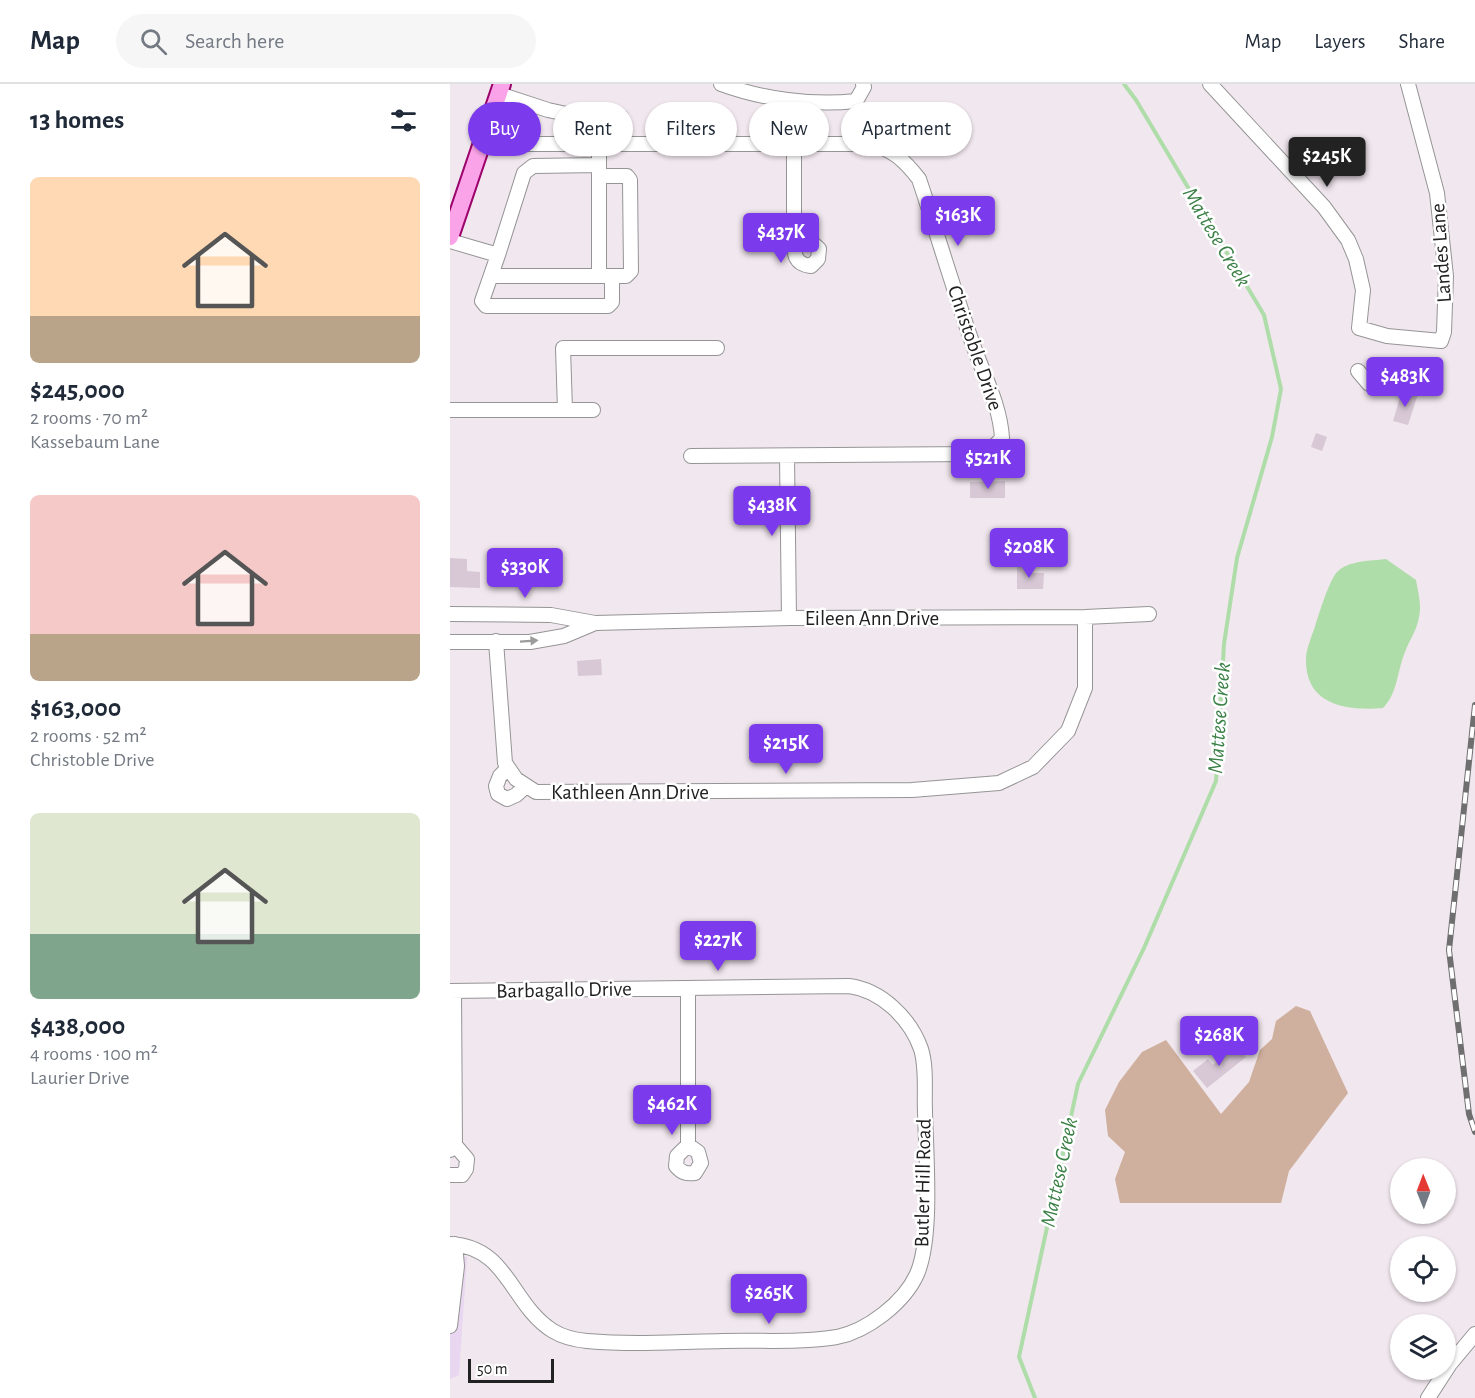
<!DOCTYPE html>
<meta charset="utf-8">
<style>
:root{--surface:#fff;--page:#f6f6f7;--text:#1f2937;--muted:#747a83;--line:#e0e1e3;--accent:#7c3aed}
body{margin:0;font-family:"Alegreya Sans",sans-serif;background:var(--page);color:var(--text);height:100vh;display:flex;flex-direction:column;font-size:22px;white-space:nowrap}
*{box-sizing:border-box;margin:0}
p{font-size:20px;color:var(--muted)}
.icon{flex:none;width:33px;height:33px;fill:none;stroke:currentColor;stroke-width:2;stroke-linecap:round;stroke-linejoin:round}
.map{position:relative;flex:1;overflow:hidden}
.sheet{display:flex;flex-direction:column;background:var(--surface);width:450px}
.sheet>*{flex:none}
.banner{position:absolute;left:18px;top:18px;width:570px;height:54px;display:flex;gap:12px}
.needle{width:39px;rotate:359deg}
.buttons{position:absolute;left:940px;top:1074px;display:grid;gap:12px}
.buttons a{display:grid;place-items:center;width:66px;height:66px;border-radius:50%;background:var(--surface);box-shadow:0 2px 4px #0004;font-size:30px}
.scale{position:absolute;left:18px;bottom:15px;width:86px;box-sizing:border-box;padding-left:6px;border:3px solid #212121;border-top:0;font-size:16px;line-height:21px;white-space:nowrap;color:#212121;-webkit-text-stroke:4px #fff;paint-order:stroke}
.price{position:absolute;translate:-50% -51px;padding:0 14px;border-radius:6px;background:var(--accent);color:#fff;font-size:20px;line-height:39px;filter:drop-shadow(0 2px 3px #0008)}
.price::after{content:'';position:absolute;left:50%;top:36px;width:18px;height:14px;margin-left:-9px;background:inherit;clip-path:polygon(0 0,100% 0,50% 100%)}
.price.active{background:#222;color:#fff}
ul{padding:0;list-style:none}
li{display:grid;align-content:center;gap:12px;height:318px;padding:0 30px}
li span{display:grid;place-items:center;height:186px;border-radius:9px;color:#555}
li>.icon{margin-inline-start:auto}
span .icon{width:108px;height:108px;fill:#fffc;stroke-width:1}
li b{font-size:26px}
h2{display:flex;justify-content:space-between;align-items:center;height:72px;padding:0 30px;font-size:26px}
.chip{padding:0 21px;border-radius:27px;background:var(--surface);box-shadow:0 2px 4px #0004;font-size:21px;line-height:54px}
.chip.active{background:var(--accent);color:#fff}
header{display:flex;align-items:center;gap:36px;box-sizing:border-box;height:84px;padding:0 30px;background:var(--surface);border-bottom:2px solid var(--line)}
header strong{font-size:28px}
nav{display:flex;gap:33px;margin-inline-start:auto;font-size:21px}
.search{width:420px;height:54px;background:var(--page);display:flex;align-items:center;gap:15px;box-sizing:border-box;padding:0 21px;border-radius:33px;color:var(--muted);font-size:22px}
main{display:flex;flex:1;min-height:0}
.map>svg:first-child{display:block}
.commercial{fill:#e9d7f1}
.forest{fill:#cfaf9d}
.water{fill:#afdda9}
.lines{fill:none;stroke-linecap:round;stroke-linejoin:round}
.stream{stroke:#afdda9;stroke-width:4}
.building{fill:#d8c8d6}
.minor-casing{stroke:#959595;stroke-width:16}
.major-casing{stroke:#9b026b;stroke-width:20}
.minor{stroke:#fff;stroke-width:14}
.major{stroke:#fba3e8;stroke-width:16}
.rail-casing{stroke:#6f6f6f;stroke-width:6}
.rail{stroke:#fff;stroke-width:4;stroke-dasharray:11;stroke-linecap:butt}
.oneway{fill:#9b9b9b}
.labels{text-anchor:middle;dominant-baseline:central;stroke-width:5;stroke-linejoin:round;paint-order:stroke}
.street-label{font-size:21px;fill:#212121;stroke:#fff}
.water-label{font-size:22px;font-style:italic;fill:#3b8046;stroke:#fff}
</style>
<header>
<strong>Map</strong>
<div class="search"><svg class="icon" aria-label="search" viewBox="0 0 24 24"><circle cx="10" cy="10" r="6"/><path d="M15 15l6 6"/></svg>Search here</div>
<nav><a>Map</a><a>Layers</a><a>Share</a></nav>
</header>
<main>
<section class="sheet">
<h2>13 homes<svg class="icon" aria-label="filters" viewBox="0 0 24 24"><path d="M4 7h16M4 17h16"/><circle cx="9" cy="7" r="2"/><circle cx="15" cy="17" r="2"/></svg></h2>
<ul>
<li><span style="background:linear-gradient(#ffd9b3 75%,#b9a48a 0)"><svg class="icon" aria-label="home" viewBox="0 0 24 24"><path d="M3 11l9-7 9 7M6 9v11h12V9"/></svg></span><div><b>$245,000</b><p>2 rooms · 70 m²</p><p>Kassebaum Lane</p></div></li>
<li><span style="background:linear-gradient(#f6c9c9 75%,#b9a48a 0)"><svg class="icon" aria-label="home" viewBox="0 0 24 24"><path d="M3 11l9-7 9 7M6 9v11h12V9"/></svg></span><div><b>$163,000</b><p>2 rooms · 52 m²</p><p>Christoble Drive</p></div></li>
<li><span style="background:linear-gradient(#dfe7d0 65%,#7fa58c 0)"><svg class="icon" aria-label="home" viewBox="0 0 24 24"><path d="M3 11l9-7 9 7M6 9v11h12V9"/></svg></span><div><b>$438,000</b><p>4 rooms · 100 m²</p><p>Laurier Drive</p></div></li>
</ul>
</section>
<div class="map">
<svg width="1025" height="1314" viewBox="0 0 1025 1314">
<rect width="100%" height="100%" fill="#f1e7ee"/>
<path class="commercial" d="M0,1172L17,1173L9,1291L0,1295Z"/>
<path class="forest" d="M846,922L860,927L898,1009L839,1087L831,1119H670L665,1095L675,1068L658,1052L655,1026L669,998L692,968L716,956L771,1030L799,998L810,966L822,955L826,937Z"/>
<path class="water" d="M936,475L966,496C968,508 972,522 969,533C967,546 959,557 955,568C947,587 948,609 933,624C896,627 855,621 856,575C856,564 863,550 866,539C870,527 879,497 887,488C899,476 921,477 936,475Z"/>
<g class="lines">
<path class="stream" d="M585,1314L569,1273L628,1000L694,864L766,697L774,560L787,474L822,353L831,305L814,231L686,16L674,0"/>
</g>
<path class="building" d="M952,307L968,310L958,341L943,337Z
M866,349L877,353L872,367L861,363Z
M555,397V414H520V398Z
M0,474L17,475V487L30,488V504L0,503Z
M567,481L578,482V489H594L593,505H567Z
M151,575L152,591L128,592L127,577Z
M786,962L796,973L757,1004L743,987L758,975L763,981Z"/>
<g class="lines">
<g class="minor-casing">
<path id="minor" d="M271,0C312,15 362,22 406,17L414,3L413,0
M760,0L874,123L898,156L906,175L913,206L909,244L937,252L991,257L994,248L996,192L987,109L958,0
M49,10L98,26L135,34L171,33
M33,54L67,60H419C442,64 455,77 469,95C487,149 503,204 522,258C533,290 550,320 552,354C544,364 537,368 524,370L241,372
M344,61V142C348,158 336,179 361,182L368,175L369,165L359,156L346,152
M149,92V192
M0,157L48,171L32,217L36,222H158L162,218V192H176L181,187L180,96L177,92H149V61
M48,171L74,89L83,82L149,81
M41,192H162
M908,287L919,300L951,297L961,301
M0,326H143
M115,326L113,264H267
M337,372L339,534
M0,530L101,531L145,539L339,534L635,533L699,530
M46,557L55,679L66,695L86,708L462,706L549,699L583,683L618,647L635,604V533
M0,558H80L114,552L145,539
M58,684L50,692L46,702L48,710L57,715L66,711L76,702
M238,904V1061L227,1072L226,1082C232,1089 236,1090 245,1089L251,1079L248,1068L238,1061
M0,907L399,902C431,906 460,934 471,965C477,984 474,1008 475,1028C476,1070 483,1153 467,1190C454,1219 417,1247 387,1253C350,1259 311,1256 273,1257C228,1258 182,1261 137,1257C126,1256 113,1253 103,1247C60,1220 59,1163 0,1160
M0,1066L5,1061L4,907
M0,1091H12L16,1085L17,1075L5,1061
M0,1242L7,1182L5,1160
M978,1314L1000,1280L1025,1250"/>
</g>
<g class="major-casing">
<path id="major" d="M0,153L52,0"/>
</g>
<use href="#minor" class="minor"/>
<use href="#major" class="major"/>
<g class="rail-casing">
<path id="rail" d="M1025,621L999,866L1019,1030L1025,1048"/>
</g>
<use href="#rail" class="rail"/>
</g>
<defs><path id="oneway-solid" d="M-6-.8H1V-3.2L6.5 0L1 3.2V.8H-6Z" transform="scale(1.5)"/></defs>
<use class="oneway" href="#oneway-solid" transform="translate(79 557) rotate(-4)"/>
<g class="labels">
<g class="street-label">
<text transform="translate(991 169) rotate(-94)">Landes Lane</text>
<text transform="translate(525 264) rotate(71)">Christoble Drive</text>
<text x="422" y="534">Eileen Ann Drive</text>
<text x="180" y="708">Kathleen Ann Drive</text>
<text transform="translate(114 906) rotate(-1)">Barbagallo Drive</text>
<text transform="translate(473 1099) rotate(-89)">Butler Hill Road</text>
</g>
<g class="water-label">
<text transform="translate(767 153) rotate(59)">Mattese Creek</text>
<text transform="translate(769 634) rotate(-86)">Mattese Creek</text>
<text transform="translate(609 1088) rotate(-78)">Mattese Creek</text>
</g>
</g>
</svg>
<div class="buttons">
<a><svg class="needle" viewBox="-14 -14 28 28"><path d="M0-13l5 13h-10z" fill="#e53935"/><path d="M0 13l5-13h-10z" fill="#747a83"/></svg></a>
<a><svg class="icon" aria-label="locate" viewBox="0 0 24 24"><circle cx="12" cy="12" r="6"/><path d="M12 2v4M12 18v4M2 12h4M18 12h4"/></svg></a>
<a><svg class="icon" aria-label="layers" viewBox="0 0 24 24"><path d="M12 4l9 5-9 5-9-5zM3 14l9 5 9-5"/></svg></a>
</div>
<div class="scale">50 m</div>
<b class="price active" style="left:877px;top:104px">$245K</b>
<b class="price" style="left:508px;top:163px">$163K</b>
<b class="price" style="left:331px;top:180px">$437K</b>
<b class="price" style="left:955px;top:324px">$483K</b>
<b class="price" style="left:538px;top:406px">$521K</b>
<b class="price" style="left:322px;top:453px">$438K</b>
<b class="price" style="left:579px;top:495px">$208K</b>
<b class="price" style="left:75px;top:515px">$330K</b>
<b class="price" style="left:336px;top:691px">$215K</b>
<b class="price" style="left:268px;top:888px">$227K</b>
<b class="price" style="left:769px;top:983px">$268K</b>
<b class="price" style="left:222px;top:1052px">$462K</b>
<b class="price" style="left:319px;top:1241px">$265K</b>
<div class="banner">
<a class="chip active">Buy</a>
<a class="chip">Rent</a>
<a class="chip">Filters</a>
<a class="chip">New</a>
<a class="chip">Apartment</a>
</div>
</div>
</main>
